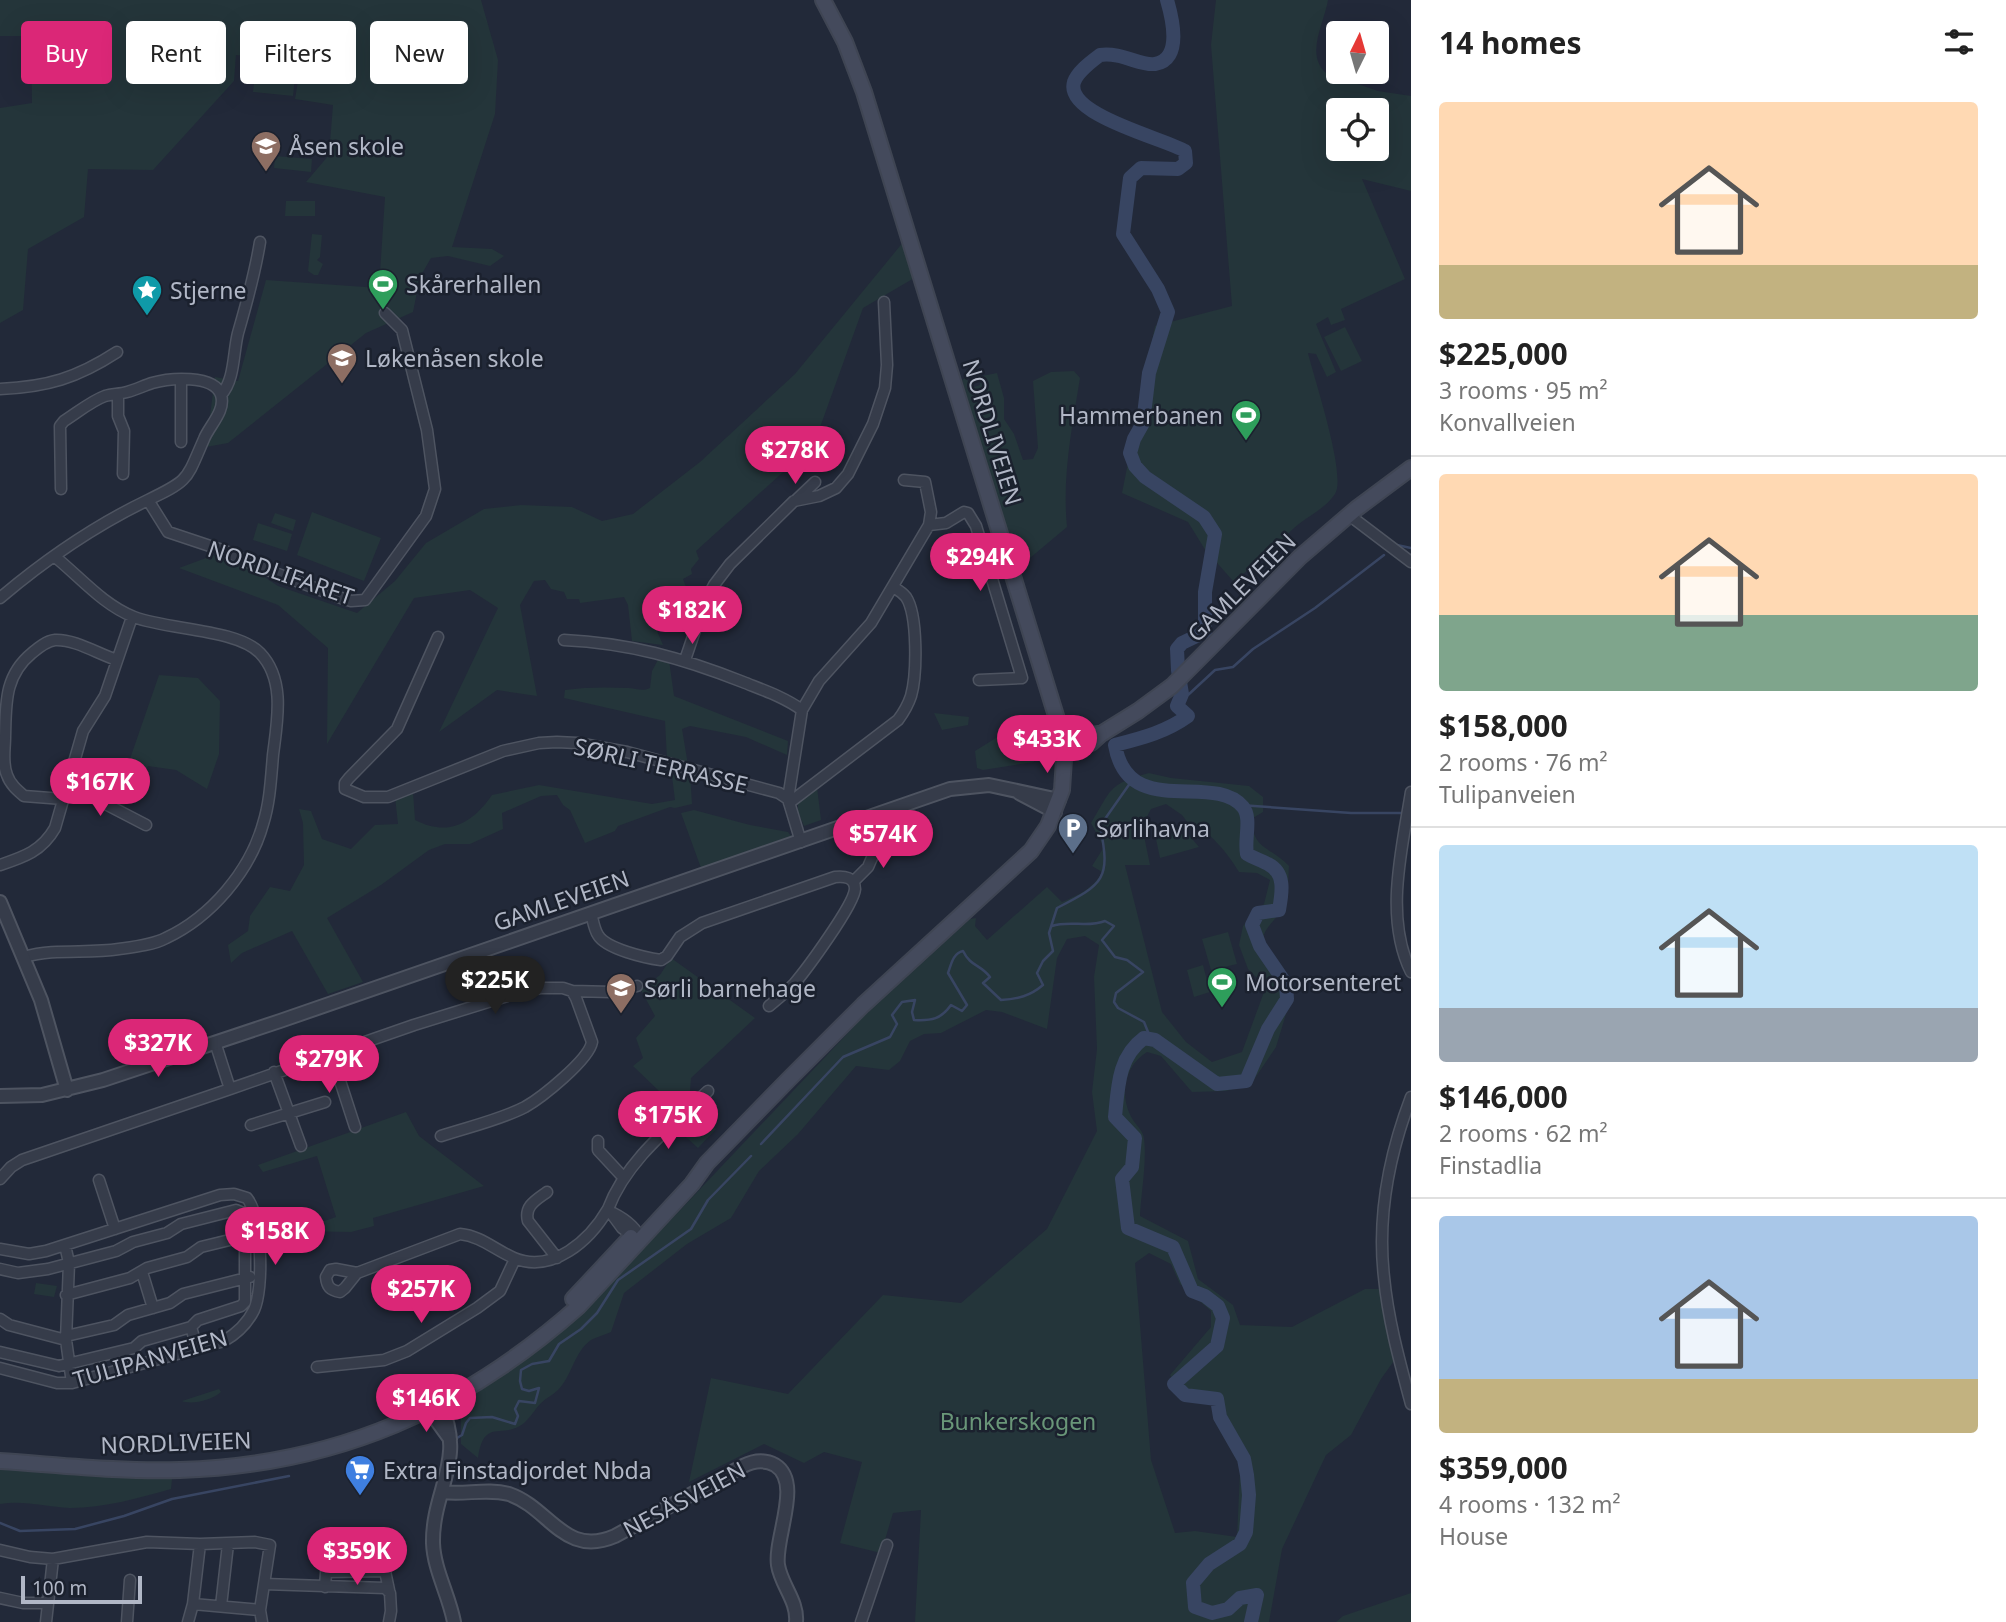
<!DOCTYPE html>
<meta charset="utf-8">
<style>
:root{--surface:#fff;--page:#f2f2f2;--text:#222;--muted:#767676;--line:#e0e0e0;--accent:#db2777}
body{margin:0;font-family:"Noto Sans",sans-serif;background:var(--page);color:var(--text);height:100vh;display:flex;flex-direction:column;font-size:26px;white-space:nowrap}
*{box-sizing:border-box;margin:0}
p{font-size:23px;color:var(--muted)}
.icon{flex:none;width:38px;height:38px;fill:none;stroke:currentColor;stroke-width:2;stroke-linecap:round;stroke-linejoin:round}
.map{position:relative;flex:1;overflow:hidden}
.details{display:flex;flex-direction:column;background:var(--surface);width:595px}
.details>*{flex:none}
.guide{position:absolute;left:21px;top:21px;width:665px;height:63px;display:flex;gap:14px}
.needle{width:46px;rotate:5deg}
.fabs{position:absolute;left:1326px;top:21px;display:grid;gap:14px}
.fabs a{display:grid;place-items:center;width:63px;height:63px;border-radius:7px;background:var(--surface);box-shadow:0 7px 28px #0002;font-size:35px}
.scale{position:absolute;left:21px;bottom:18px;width:121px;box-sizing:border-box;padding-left:7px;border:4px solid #b1b7c6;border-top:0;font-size:19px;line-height:24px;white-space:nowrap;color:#b1b7c6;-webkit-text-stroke:5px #1b212e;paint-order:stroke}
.price{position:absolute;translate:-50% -60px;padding:0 16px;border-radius:24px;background:var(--accent);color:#fff;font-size:23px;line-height:46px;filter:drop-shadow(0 2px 4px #0008)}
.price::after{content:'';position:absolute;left:50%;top:42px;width:21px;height:16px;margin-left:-10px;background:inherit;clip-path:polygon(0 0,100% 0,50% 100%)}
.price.on{background:#222;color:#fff}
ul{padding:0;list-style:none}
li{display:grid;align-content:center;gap:14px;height:371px;padding:0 28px}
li+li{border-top:2px solid var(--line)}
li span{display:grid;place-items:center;height:217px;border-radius:7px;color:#555}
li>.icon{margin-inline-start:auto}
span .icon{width:126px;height:126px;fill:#fffc;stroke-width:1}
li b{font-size:30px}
h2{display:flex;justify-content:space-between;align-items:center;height:84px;padding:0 28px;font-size:30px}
.chip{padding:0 24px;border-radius:7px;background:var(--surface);box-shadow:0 7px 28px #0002;font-size:24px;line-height:63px}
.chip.on{background:var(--accent);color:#fff}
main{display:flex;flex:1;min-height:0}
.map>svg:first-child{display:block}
.green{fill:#24353a;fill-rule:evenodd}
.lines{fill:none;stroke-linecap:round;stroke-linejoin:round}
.stream{stroke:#384562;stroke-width:2.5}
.river{stroke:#384562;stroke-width:14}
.minor-casing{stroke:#4e5461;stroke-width:13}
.tertiary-casing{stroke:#4e5461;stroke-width:16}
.secondary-casing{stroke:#3f4553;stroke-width:18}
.minor{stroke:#363c4a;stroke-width:10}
.tertiary{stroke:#363c4a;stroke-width:12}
.secondary{stroke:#444a5c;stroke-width:14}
.labels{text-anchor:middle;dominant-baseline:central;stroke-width:5;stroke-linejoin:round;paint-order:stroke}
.poi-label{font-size:23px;fill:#b1b7c6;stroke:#1b212e;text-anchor:start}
.street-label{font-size:23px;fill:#b1b7c6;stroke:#1b212e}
.park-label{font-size:23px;fill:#699678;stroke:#1b212e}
</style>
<main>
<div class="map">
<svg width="1411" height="1622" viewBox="0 0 1411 1622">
<rect width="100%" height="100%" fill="#222939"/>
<path class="green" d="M0,0H481L498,60L495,114L452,247L492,249L504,256L490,266L448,256L431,258L420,277L413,312L366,333L228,443L206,447L215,377L238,381L266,280L379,288L385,197L306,182L329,155L333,105L295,99L301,62L236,55L234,81L153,170L88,169L84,217L28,249L23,310L0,323V108L32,103L31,36H0Z
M1216,0H1328C1324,24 1305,54 1326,73L1378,91L1411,96V191L1362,179L1405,279L1341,309L1345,320L1331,325L1328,317L1316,324L1336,372L1327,377L1316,354L1308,353C1314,378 1347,476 1335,494C1325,509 1306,517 1294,528C1274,547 1255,567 1233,581L1204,548L1188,522L1122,493L1155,326L1232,306L1211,45ZM1339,110H1377V149H1339Z
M256,64L296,68L293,96L253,92Z
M275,156L312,159L311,172L274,168Z
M286,201H315V216H285Z
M312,234L322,235L320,257L317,260L323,264L318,275H314L308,271Z
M909,235L921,274L863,308L814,444L696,551L699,559L691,569L692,574L683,579L686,587L645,603L663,645L632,641L628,605L624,597L580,603L579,599H567L564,592L551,589L545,580L534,581L520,605L537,696L497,690L439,732L498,608L470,590L414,598L327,744L328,648L278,605L179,568L225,551L278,586L357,613L395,581L426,543L484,509L521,505L572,507L602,521L633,514L700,462L795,374Z
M1345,327L1362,361L1341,371L1324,337Z
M1074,371L1080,378C1072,428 1062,476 1067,527L1024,563L1006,538L962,380L965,378L974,387L980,385L982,376L997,373L1004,398V419L1014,434L1023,460L1033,459L1038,448L1033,381L1051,372Z
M312,512L381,538L364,581L297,555Z
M275,513L296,520L293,531L271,523Z
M258,523L292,534L287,551L253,540Z
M659,658L669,660L674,696L788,741L787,755L746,737L690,726L682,729L688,765L667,759L665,721L564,698L565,690C585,687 607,687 628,688C636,688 642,692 650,688L652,671Z
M159,675L198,678L220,701L219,754L207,789L176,770L148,766L123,808L91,792L123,779Z
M934,713L969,717L968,725L942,730Z
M1020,723C1031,732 1036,749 1034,762L983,770L977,768L975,751Z
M671,768L690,773L692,804L675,808L670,807L618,826L615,831L585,843L570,810L563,805L557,795L541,796L502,813L503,829L470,844H445L429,850L381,885L327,918L363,982L328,994L292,931L242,953L231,963L228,945L248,931L250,916L270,887L290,891L304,865L303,823L299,809L311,811L322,839L351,849L375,825L398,824L395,797L413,792L415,820C448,837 472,824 492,795L539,785L652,804L675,800Z
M1149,773L1171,778L1249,786L1263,797V812L1253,818C1250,848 1271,847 1289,866C1288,878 1289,894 1284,905C1278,921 1260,927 1263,947C1267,965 1290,973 1293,991L1276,1047L1251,1084L1226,1091L1192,1092L1161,1056L1147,1052C1123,1067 1119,1097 1133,1120C1137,1126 1144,1132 1144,1139C1147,1160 1141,1194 1140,1216L1188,1241L1198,1279L1233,1305L1240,1325L1292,1327L1365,1289H1382L1396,1358L1381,1379L1351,1435L1326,1455L1282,1549L1269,1622H915L921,1510L893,1513L881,1553L840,1543L862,1462L824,1452L804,1463L764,1444L689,1482L711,1378L788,1394L883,1295L961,1303L1047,1229L1097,1131L1092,1092L1097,1049L1094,977L1099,945L1085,936L1067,939L1057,958L1047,1029L1002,1012L986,1010L941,1033L924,1034L910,1041L900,1061L889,1070L856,1066L798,1134L759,1171L731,1218L687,1244L624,1293L611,1332C605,1335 596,1337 591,1340C574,1352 572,1376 558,1390C553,1395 546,1398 541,1403C536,1408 532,1415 527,1420C506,1443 484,1414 478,1458L461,1444V1414L469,1398L539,1350L595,1300L863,1017L970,919L976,918L975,926L987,940L1047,887L1062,902C1078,895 1093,889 1102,872L1092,866L1104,847L1091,823C1112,789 1108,784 1149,773ZM1166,804L1182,815L1188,823C1207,827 1229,855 1239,872L1257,873L1270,880L1264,904L1243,926L1239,945L1248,969L1263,984L1264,992L1242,1052L1212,1062L1186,1042L1162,1012L1125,865H1150L1142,826L1151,809ZM1149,1253L1171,1264L1180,1284L1211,1311V1327L1170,1375L1182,1394L1219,1396L1223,1426L1241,1451L1237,1537L1195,1531L1175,1533L1151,1460L1135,1263Z
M817,787L821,820L804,826L798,812V800Z
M694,810L750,825L788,832L791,836L701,868L681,813Z
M1162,833L1188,834L1199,847L1160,858L1156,839L1158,834Z
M1228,932L1237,964L1211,970L1202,939Z
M671,958L755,1018L691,1078L689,1105L682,1113L633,1066L643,1058L636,1038L655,1016L641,990L660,975Z
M1203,965L1210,992L1194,997L1187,970Z
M692,1111L716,1129L698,1148L676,1128Z
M406,1112L419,1136L484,1186L373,1218L374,1226L351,1232L296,1231L336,1217L317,1156L263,1172L258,1165Z
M36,1283L57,1286L54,1297L34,1294Z
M219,1389L221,1392C212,1400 192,1405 182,1401Z
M0,1469L172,1479L171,1489C138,1498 105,1508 70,1508C46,1507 24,1500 0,1504Z
M1411,1593V1622H1336L1343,1616Z"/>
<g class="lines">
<path class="stream" d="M1397,545L1411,548
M1182,694L1188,695L1215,670L1233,667L1253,649L1315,608L1384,555
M1240,805L1351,813H1401
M1052,926C1069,920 1088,928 1105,921L1114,926L1102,940L1115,957L1127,960L1143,972L1116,993L1114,1002L1118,1008L1144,1022L1148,1032L1144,1038
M761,1144L843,1057L890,1037L897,1024L892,1015L902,1002L915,1000L912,1012L914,1020C932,1021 941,1019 951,1005L962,1011L967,1005L948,973C951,965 953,953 963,951C971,967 980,964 990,977L983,983L1001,1000C1018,999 1030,996 1043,985L1037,973L1043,961L1053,951L1049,933L1057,908C1104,884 1111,879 1100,826L1133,779
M457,1438L462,1435L466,1423L470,1418L492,1417L515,1424L518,1416L515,1409L519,1401L535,1403L539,1388L529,1391L522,1389L520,1381L521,1370L532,1364L549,1361L559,1344L581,1329L597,1313L618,1280L691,1229L708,1200L751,1156
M0,1523L20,1531L75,1529L124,1516L172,1499L289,1476"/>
<path class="river" d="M1167,0C1172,17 1183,60 1155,64C1140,66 1122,52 1100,55C1091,62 1078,71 1074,82C1064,115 1166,139 1185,151L1186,163L1178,169L1141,168L1130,178L1123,234L1158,289L1168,312L1149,373L1143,423L1134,439L1130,453L1135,466L1145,477L1204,517L1215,534L1205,592V632L1182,643L1177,649L1178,670L1182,694L1177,706L1188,716C1166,732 1142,738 1115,745C1128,821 1213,771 1243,807C1252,818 1244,840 1247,854C1253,858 1261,860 1268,864C1286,873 1282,893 1279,910L1258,913L1252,925L1260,946L1286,984L1287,999L1268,1029L1246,1081L1217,1084L1155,1040L1144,1038C1118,1057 1118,1087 1115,1117L1135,1138L1132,1167L1122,1179L1128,1228L1173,1247L1192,1291L1205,1296L1218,1306L1223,1318L1217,1346L1174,1384L1185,1395L1217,1399L1220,1417L1244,1459L1247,1475L1249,1495L1246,1532L1240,1544L1209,1564L1193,1583L1195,1607L1212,1613L1228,1609L1240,1598L1257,1595L1251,1622"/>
<g class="minor-casing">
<path id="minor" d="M181,380V442
M0,389C47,387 77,378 117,352
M118,394V416L124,431L123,474
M221,395C235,380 233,352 238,333C247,302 255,273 260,242
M61,489L60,426L64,421C77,413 91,401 105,396C112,394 120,394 127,392C135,390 143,386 152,383C169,378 214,374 221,395C226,411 209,426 204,439C186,480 190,480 148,500
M795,501L815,482
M1349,515L1411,562
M929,525L946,523L964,512L968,513L976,526L1022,678L979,680
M0,598C46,559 94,526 148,500L168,532L225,551L257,566L341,598L351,601L365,600L426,516L435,489L427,430L402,330L385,313
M438,637L397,729L349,778L345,783V789L364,797H388L503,751L539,743L557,742L577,743L627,752L779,793L788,799
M564,640C629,643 682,658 743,682C763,690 784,697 802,710
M685,660L704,604L714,585L730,564L794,501L819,496L836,488L848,474L873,424L885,388L887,365L884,302
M67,784L146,825
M1411,792C1402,849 1384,917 1411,972
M63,799L24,796C17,790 10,784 7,775C2,763 5,749 5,737C6,704 4,676 32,653C38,648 46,641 55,640C75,639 98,654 117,660
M789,803L898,720C904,712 908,705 911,696C917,675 918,615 906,597C902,592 898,590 893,587
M801,842L788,799L802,710L819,681L871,623L929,525L931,512L925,482L904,480
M0,865C24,857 42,851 55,828L83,731L105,696L132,617
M853,882L868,867L881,837
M591,913C593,920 594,929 598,935C606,949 646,958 661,960L667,956L680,937L702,923L835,877C844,876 855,877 855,889C854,905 806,970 794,984C786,992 778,999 769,1006
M24,957C56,948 87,954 119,949C134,947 153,945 166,938C211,917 250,871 263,824C270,802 271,778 273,755C277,722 286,680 260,653C237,629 168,630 134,617C103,605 79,576 54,556
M572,991L612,992L637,986
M331,1053L355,1127
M274,1072L301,1146
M230,1089L414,1025L517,993L541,988H563L572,991L576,998L592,1042C589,1060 541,1098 525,1107C500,1120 468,1127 441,1136
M1411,1097C1389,1155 1377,1216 1384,1277C1388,1320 1400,1363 1411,1404
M251,1125L325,1102
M598,1141V1150L623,1177
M0,1179L11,1167L22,1160L230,1089L215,1042
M99,1180L115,1229
M547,1192C536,1200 524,1206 528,1221L557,1258
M613,1213C625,1219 636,1227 641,1240
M637,1239L622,1228L608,1209C626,1161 671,1126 708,1091
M65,1245L69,1263L66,1340
M0,1249L29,1254L46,1251L220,1195L234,1194L247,1198C262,1217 264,1288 254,1310C247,1324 236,1334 224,1341L72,1383H57L0,1368
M0,1269L18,1273L48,1269L116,1251L133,1242L167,1233L181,1224L236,1210L243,1213L245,1217V1302L241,1306L198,1320L191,1327L142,1341L134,1348L59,1366L0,1352
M142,1272L153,1308
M357,1273L336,1269L330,1270L326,1277C327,1287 330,1290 340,1292L345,1288L357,1273L460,1234C481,1236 495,1250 514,1258C553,1274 590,1240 608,1209
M66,1295L130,1278L147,1268L187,1257L201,1247L250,1235
M0,1319L9,1325L66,1340L72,1383
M191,1327L197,1348
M66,1336L114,1325L128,1315L170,1303L183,1294L250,1277
M317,1367L384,1360L407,1351L477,1308L500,1291L515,1259
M388,1540L385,1571L389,1590
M0,1550L30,1557L53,1559L147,1542L200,1544
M327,1572L385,1571
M264,1584L385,1588L390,1593L391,1611L389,1622
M325,1587L328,1545
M0,1598L23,1603H47
M221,1606L228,1544
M260,1610L193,1604L200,1544L255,1542L270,1545L260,1610L262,1622
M46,1622L53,1559
M127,1622L130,1580
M188,1622L193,1604
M861,1622L887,1545"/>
</g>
<g class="tertiary-casing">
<path id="tertiary" d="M1019,793L1055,812
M0,902L41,1000L67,1090
M0,1096L42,1095L103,1080L280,1021L950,789L989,785L1059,800
M440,1404C467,1459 432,1490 433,1543C434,1570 449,1595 454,1622
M429,1410L450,1439
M443,1492C464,1495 488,1488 509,1494C550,1508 564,1558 615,1536L743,1466C753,1461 764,1459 775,1465C803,1482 774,1538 778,1565C781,1585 798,1601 796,1622"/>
</g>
<g class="secondary-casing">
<path id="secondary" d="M1061,740L1099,734
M1064,752L1091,743L1101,734L1138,711L1172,686L1300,557L1356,509L1411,468
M573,1299L631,1237
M0,1461C60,1465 120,1472 180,1470C337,1465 463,1409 579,1306L692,1184L707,1163L788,1080L863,1005L1031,851L1048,826L1062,790L1064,759L1057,719L864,92L845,42L823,0"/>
</g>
<use href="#minor" class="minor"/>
<use href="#tertiary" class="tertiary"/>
<use href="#secondary" class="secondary"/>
</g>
<defs>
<g id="school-pin" transform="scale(1.575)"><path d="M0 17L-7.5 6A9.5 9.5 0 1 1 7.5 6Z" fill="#8d6e63" stroke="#1b212e"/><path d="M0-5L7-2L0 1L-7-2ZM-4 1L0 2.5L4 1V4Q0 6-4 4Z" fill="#fff"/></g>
<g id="stadium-pin" transform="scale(1.575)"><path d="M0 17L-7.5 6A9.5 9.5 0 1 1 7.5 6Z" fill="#2e9e5b" stroke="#1b212e"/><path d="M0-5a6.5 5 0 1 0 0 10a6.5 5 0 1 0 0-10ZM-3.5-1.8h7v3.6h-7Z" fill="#fff"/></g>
<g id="sight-pin" transform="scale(1.575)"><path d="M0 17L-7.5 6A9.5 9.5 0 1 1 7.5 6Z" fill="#0f9aa8" stroke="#1b212e"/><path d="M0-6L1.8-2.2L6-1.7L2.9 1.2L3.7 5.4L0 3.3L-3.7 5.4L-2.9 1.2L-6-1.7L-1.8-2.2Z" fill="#fff"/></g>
<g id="parking-pin" transform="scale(1.575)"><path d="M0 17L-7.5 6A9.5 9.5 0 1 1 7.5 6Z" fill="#5c6f8a" stroke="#1b212e"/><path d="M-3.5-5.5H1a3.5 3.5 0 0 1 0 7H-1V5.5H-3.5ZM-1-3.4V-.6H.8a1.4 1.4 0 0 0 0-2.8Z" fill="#fff"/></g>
<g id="supermarket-pin" transform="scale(1.575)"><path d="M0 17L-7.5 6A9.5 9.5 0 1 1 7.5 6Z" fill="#3f7fe0" stroke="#1b212e"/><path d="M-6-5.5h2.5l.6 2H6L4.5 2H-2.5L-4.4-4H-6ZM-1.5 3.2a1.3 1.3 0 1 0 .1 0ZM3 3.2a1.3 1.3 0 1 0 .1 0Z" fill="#fff"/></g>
</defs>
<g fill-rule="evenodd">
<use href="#school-pin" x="266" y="146"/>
<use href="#stadium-pin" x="383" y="284"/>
<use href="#sight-pin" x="147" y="290"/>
<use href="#school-pin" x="342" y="358"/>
<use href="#stadium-pin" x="1246" y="415"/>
<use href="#parking-pin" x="1073" y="828"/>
<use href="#stadium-pin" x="1222" y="982"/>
<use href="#school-pin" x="621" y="988"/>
<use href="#supermarket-pin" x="360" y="1470"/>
</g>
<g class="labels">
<g class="poi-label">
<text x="289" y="146">Åsen skole</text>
<text x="406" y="284">Skårerhallen</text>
<text x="170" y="290">Stjerne</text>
<text x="365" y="358">Løkenåsen skole</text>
<text x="1223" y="415" text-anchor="end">Hammerbanen</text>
<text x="1096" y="828">Sørlihavna</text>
<text x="1245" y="982">Motorsenteret</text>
<text x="644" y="988">Sørli barnehage</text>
<text x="383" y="1470">Extra Finstadjordet Nbda</text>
</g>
<g class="street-label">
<text transform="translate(993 432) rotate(73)">NORDLIVEIEN</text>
<text transform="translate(281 572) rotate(19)">NORDLIFARET</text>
<text transform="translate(1241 587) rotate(-45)">GAMLEVEIEN</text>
<text transform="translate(661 765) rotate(13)">SØRLI TERRASSE</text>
<text transform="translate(561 900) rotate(-19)">GAMLEVEIEN</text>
<text transform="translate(150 1358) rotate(-16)">TULIPANVEIEN</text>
<text transform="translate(176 1442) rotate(-2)">NORDLIVEIEN</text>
<text transform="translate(684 1499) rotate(-28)">NESÅSVEIEN</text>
</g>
<g class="park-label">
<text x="1018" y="1421">Bunkerskogen</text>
</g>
</g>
</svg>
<div class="fabs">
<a><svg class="needle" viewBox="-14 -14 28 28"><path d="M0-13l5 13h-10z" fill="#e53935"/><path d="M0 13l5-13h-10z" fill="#767676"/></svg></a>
<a><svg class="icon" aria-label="locate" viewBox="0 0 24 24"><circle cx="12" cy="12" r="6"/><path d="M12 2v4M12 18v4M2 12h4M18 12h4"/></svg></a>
</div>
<div class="scale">100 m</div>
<b class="price" style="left:795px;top:486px">$278K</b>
<b class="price" style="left:980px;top:593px">$294K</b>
<b class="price" style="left:692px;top:646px">$182K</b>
<b class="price" style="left:1047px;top:775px">$433K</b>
<b class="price" style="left:100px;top:818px">$167K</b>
<b class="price" style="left:883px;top:870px">$574K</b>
<b class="price on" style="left:495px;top:1016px">$225K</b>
<b class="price" style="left:158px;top:1079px">$327K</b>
<b class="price" style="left:329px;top:1095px">$279K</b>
<b class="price" style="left:668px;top:1151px">$175K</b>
<b class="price" style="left:275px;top:1267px">$158K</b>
<b class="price" style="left:421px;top:1325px">$257K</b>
<b class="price" style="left:426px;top:1434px">$146K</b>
<b class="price" style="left:357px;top:1587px">$359K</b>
<div class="guide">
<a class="chip on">Buy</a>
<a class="chip">Rent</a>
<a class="chip">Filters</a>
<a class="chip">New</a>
</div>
</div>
<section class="details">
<h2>14 homes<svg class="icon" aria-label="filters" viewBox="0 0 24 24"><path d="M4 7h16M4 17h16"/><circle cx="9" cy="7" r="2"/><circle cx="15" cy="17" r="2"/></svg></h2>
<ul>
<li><span style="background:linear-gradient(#ffd9b3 75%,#c2b280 0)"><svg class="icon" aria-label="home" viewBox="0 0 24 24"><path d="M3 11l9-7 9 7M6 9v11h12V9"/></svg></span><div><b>$225,000</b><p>3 rooms · 95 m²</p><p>Konvallveien</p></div></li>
<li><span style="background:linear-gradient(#ffd9b3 65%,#7fa58c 0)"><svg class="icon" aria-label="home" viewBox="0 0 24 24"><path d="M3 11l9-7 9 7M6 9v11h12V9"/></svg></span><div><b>$158,000</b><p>2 rooms · 76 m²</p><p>Tulipanveien</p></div></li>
<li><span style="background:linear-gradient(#bfe0f5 75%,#9aa5b1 0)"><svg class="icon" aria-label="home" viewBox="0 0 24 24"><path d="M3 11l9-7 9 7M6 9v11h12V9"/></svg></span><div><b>$146,000</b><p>2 rooms · 62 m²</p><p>Finstadlia</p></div></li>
<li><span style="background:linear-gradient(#a9c7e8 75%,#c2b280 0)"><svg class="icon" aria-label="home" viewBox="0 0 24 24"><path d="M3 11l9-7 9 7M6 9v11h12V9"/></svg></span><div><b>$359,000</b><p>4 rooms · 132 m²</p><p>House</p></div></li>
</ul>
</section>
</main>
